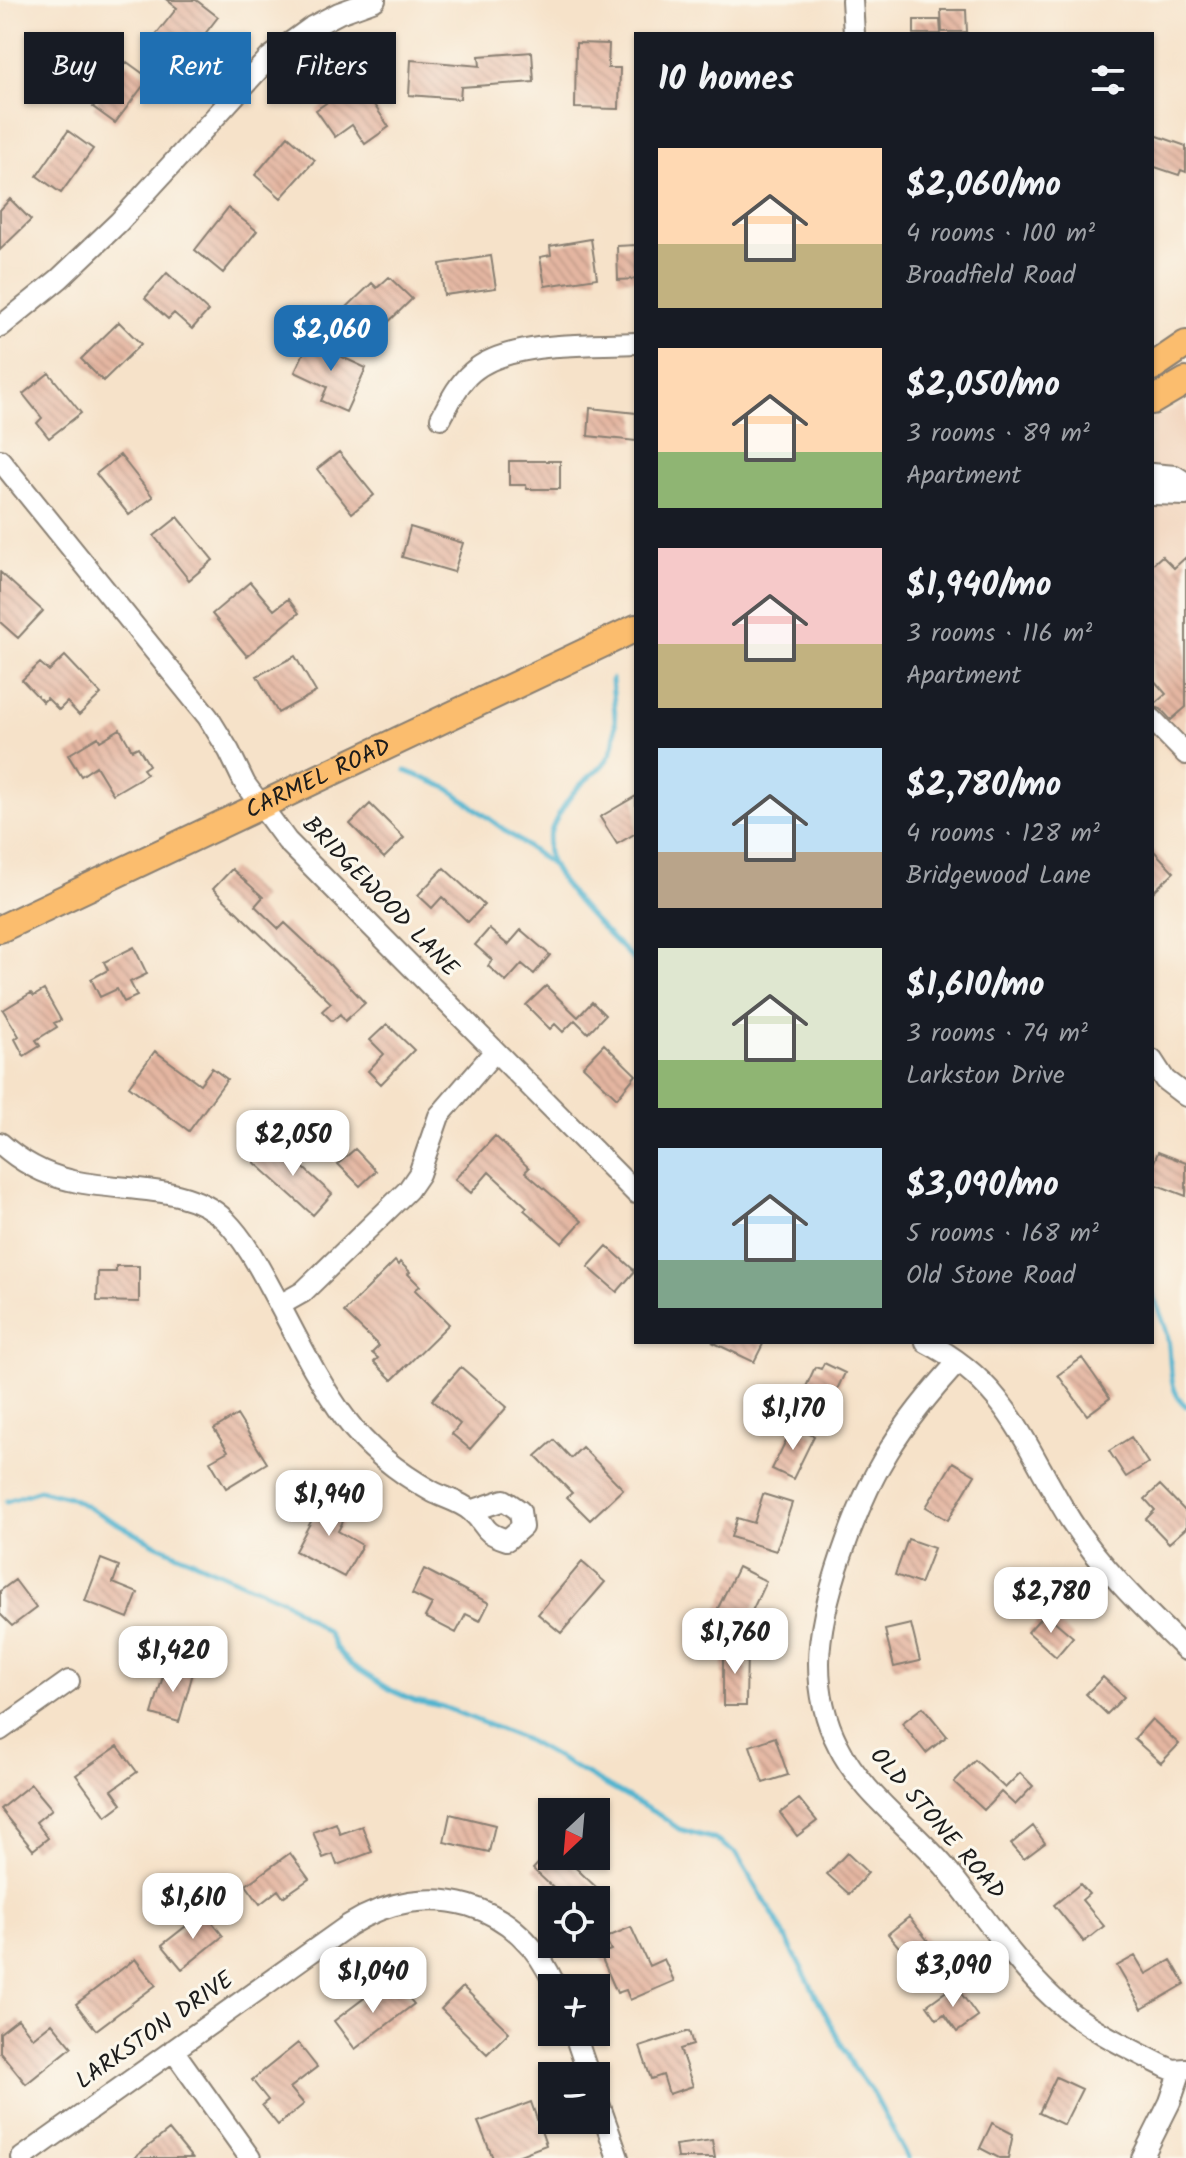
<!DOCTYPE html>
<meta charset="utf-8">
<style>
:root{--surface:#171b24;--page:#20242c;--text:#f1f3f6;--muted:#9ea1a6;--accent:#1f6fb2}
body{margin:0;font-family:Kalam,sans-serif;background:var(--page);color:var(--text);height:100vh;display:flex;flex-direction:column;font-size:30px;white-space:nowrap}
*{box-sizing:border-box;margin:0}
p{font-size:26px;color:var(--muted)}
.icon{flex:none;width:44px;height:44px;fill:none;stroke:currentColor;stroke-width:2;stroke-linecap:round;stroke-linejoin:round}
.map{position:relative;flex:1;overflow:hidden}
.sheet{position:absolute;left:634px;top:32px;width:520px;height:1312px;display:flex;flex-direction:column;background:var(--surface);border-radius:0px;box-shadow:0 2px 6px #0004}
.sheet>*{flex:none}
.hud{position:absolute;left:24px;top:32px;width:490px;height:72px;display:flex;gap:16px}
.needle{width:52px;rotate:206deg}
.tools{position:absolute;left:538px;top:1798px;display:grid;gap:16px}
.tools a{display:grid;place-items:center;width:72px;height:72px;border-radius:0px;background:var(--surface);box-shadow:0 2px 6px #0004;font-size:40px}
.price{position:absolute;translate:-50% -68px;padding:0 18px;border-radius:16px;background:#fff;color:#222;font-size:26px;line-height:52px;filter:drop-shadow(0 2px 4px #0008)}
.price::after{content:'';position:absolute;left:50%;top:48px;width:24px;height:18px;margin-left:-12px;background:inherit;clip-path:polygon(0 0,100% 0,50% 100%)}
.price.current{background:var(--accent);color:#fff}
ul{padding:0;list-style:none}
li{display:flex;align-items:center;gap:24px;height:200px;padding:0 24px}
li span{display:grid;place-items:center;flex:none;width:224px;height:160px;border-radius:0px;color:#555}
li>.icon{margin-inline-start:auto}
span .icon{width:96px;height:96px;fill:#fffc;stroke-width:1}
li b{font-size:34px}
h2{display:flex;justify-content:space-between;align-items:center;height:96px;padding:0 24px;font-size:34px}
.tag{padding:0 28px;border-radius:0px;background:var(--surface);box-shadow:0 2px 6px #0004;font-size:28px;line-height:72px}
.tag.current{background:var(--accent);color:#fff}
.map>svg:first-child{display:block}
.built{fill:#f2d5be}
.lines{fill:none;stroke-linecap:round;stroke-linejoin:round}
.stream{stroke:#51b4cf;stroke-width:5}
.building{fill:url(#building-back-hatch)}
.minor-casing{stroke:#897f72;stroke-width:24}
.major-casing{stroke:#897f72;stroke-width:30}
.minor{stroke:#fff;stroke-width:20}
.major{stroke:#fbbd6e;stroke-width:26}
.labels{text-anchor:middle;dominant-baseline:central;stroke-width:6;stroke-linejoin:round;paint-order:stroke}
.street-label{font-size:24px;fill:#1c1c1c;stroke:#fbf7ec}
</style>
<div class="map">
<svg width="1186" height="2158" viewBox="0 0 1186 2158">
<defs>
<pattern id="building-back-hatch" width="6" height="6" patternUnits="userSpaceOnUse" patternTransform="scale(2)"><rect width="6" height="6" fill="#e4b6a1"/><path d="M-1 5l2 2M0 0l6 6M5-1l2 2" fill="none" stroke="#c39c8a"/></pattern>
</defs>
<rect width="100%" height="100%" fill="#fbf7ec"/>
<filter id="ink" filterUnits="userSpaceOnUse"><feTurbulence type="fractalNoise" baseFrequency=".0125" numOctaves="2"/><feDisplacementMap in="SourceGraphic" scale="16" xChannelSelector="R" yChannelSelector="G"/><feConvolveMatrix kernelMatrix="1 2 1 2 8 2 1 2 1" color-interpolation-filters="sRGB"/></filter>
<filter id="wash" filterUnits="userSpaceOnUse"><feTurbulence type="fractalNoise" baseFrequency=".006" numOctaves="4" result="noise"/><feDisplacementMap in="SourceGraphic" scale="32" xChannelSelector="R" yChannelSelector="G"/><feGaussianBlur stdDeviation="1.8" result="paint"/><feColorMatrix in="noise" values="0 0 0 0 0 0 0 0 0 0 0 0 0 0 0 0 0 1.4 0 .05"/><feComposite in="paint" operator="in"/></filter>
<g filter="url(#wash)">
<rect width="100%" height="100%" fill="#f6e2c9"/>
<path class="built" d="M1186,403V772L1152,733V419Z"/>
<g class="lines">
<path class="stream" d="M612,679C613,700 618,725 613,746C608,768 586,776 574,792C563,806 544,835 548,853C556,887 611,937 636,962
M406,771L448,788L553,866
M1152,1292C1157,1306 1163,1320 1167,1334C1173,1357 1165,1389 1186,1406
M7,1501L40,1490L69,1497L157,1545L285,1601L328,1633L335,1647L350,1664L390,1690L415,1701L441,1706L524,1739L659,1815L679,1829L714,1839L736,1853L778,1923L854,2068L873,2093L908,2158"/>
</g>
<g id="blocks">
<path class="building" d="M167,0H196L218,17L180,66L150,42L177,8Z
M941,10H966L967,32H942Z
M914,20H940L941,34H914Z
M576,43L609,44L608,68H620L619,109L575,108Z
M532,52L534,82L461,87L460,99L409,95L411,60L480,66L479,56Z
M127,62L149,78L115,123L93,107Z
M358,81L389,127L365,144L352,125L335,137L316,110Z
M68,131L93,149L61,193L37,176Z
M1152,134L1186,146V172L1181,170L1179,175L1152,166Z
M288,136L315,160L281,198L255,175Z
M10,199L31,220L0,250V210Z
M228,208L257,231L223,273L195,250Z
M591,239L597,278L545,286L540,257L551,255L550,246Z
M636,245V279L618,280L617,246Z
M491,256L496,288L444,295L440,264Z
M167,273L208,311L192,329L174,313L168,319L145,298Z
M389,277L412,299L374,336L346,308L372,283L377,288Z
M119,322L141,344L103,381L81,359Z
M311,337L342,351L340,356L366,368L346,412L321,401L327,387L295,372Z
M49,373L81,413L49,438L37,423L42,418L23,394Z
M590,408L636,413V441L588,436Z
M339,452L374,495L352,513L317,469Z
M120,455L153,497L129,515L96,474Z
M509,461H560V489H527L526,485H509Z
M178,517L213,560L189,580L154,536Z
M410,527L463,543L454,572L402,557Z
M1162,556L1174,568L1186,557V707L1171,720L1161,709L1152,706L1166,694L1152,678V565Z
M0,572L43,611L18,638L0,622Z
M250,582L274,610L288,599L299,613L247,656L212,614Z
M65,656L101,694L79,715L67,702L59,710L47,698L43,702L22,680L40,663L49,671Z
M295,656L316,692L278,713L257,676Z
M120,729L132,750L138,747L149,765L143,769L147,774L113,794L96,766L81,776L68,755L98,737L100,741Z
M636,796V833L617,844L600,817Z
M370,804L404,838L384,858L350,824Z
M1152,849L1174,872L1152,893Z
M444,868L484,905L468,922L442,897L432,908L418,895Z
M232,869L263,897L255,906L279,929L285,923L330,965L365,1003L345,1021L340,1014L332,1021L322,1011L331,1003L213,889Z
M489,929L508,945L521,930L550,955L534,974L522,964L506,982L488,966L492,960L475,945Z
M134,947L147,974L130,982L137,996L124,1002L117,989L100,997L91,979L108,970L104,962Z
M546,986L578,1017L592,1002L605,1015L588,1033L575,1020L563,1032L555,1024L550,1029L526,1005Z
M44,990L61,1020L54,1023L57,1027L36,1040L40,1046L24,1056L15,1039L19,1036L3,1010L31,993L34,996Z
M387,1024L414,1050L381,1084L368,1071L384,1054L370,1040Z
M604,1044L636,1075L617,1098L583,1066Z
M155,1051L200,1084L212,1068L227,1079L189,1131L129,1086Z
M495,1136L529,1168L525,1172L582,1221L562,1243L524,1210L527,1207L489,1172L471,1193L455,1179Z
M273,1140L332,1194L313,1215L254,1162Z
M355,1149L376,1171L360,1186L338,1164Z
M1158,1152L1186,1163V1196L1152,1183V1167Z
M607,1246L635,1271L617,1292L588,1267Z
M395,1261L398,1265L400,1262L410,1272L408,1274L420,1286L415,1290L449,1324L392,1380L374,1362L378,1358L372,1353L379,1346L344,1312Z
M116,1266H139V1302L97,1301L98,1272H116Z
M712,1342H764L754,1362Z
M1082,1358L1110,1398L1087,1415L1058,1375Z
M824,1363L845,1373L826,1412L800,1400L815,1367L821,1369Z
M461,1367L507,1407L470,1449L452,1434L460,1424L432,1400Z
M237,1415L267,1463L226,1488L210,1461L228,1451L214,1429Z
M793,1426L814,1436L793,1479L772,1469Z
M1131,1437L1148,1463L1126,1477L1109,1451Z
M554,1440L571,1458L582,1447L623,1489L590,1520L567,1497L572,1493L536,1456Z
M953,1462L975,1475L948,1520L926,1507Z
M1160,1485L1186,1512V1528L1169,1543L1146,1519L1155,1510L1145,1499Z
M327,1492L351,1506L338,1531L362,1545L344,1577L295,1551Z
M763,1494L792,1503L776,1551L731,1537L737,1518L754,1523Z
M908,1539L934,1548L920,1584L895,1575Z
M101,1559L119,1566L113,1583L138,1593L128,1618L85,1601Z
M582,1562L605,1582L561,1633L538,1614Z
M738,1567L766,1581L746,1624L717,1610Z
M424,1569L489,1603L480,1621L466,1614L456,1633L425,1617L432,1604L412,1594Z
M15,1580L36,1608L12,1626L0,1614V1591Z
M1045,1613L1073,1637L1056,1657L1028,1632Z
M911,1624L920,1661L894,1667L885,1630Z
M723,1646L747,1647L746,1706H723Z
M166,1666L193,1673L179,1722L152,1714Z
M1103,1677L1124,1697L1107,1714L1086,1694Z
M923,1707L947,1736L926,1753L902,1723Z
M1152,1719L1179,1744L1161,1763L1134,1739Z
M775,1737L788,1775L763,1783L750,1746Z
M118,1746L137,1772L112,1790L122,1804L106,1816L76,1775Z
M975,1760L1005,1788L1020,1773L1033,1786L1015,1805L1001,1792L984,1810L954,1782Z
M31,1784L52,1809L36,1822L48,1838L33,1850L0,1809Z
M799,1799L817,1821L797,1836L780,1813Z
M450,1814L495,1825L489,1852L444,1842Z
M336,1823L340,1834L362,1826L372,1852L337,1865L333,1854L323,1858L313,1832Z
M1033,1826L1045,1843L1024,1859L1011,1844Z
M290,1853L309,1879L283,1897L278,1890L260,1904L246,1885Z
M847,1853L868,1873L849,1894L827,1874Z
M545,1856H563L597,1888L585,1900H566L533,1869Z
M1080,1884L1089,1894L1082,1900L1104,1926L1084,1942L1054,1905Z
M204,1912L223,1936L182,1969L162,1945Z
M909,1917L932,1946L912,1963L888,1934Z
M631,1927L649,1966L664,1959L674,1981L630,2000L626,1990L617,1993L600,1954L611,1950L605,1938Z
M1135,1956L1146,1974L1171,1960L1185,1984L1142,2009L1117,1966Z
M135,1959L156,1985L96,2030L76,2004Z
M396,1982L414,2004L355,2049L334,2021L367,1996L371,2002Z
M955,1985L978,2017L957,2032L944,2014L937,2019L927,2005Z
M463,1987L509,2032L487,2054L441,2009Z
M18,2019L33,2038L52,2023L72,2047L26,2084L0,2052V2033Z
M689,2031L693,2045L680,2049L693,2086L669,2094L663,2075L651,2079L640,2047Z
M298,2043L317,2067L290,2088L304,2104L278,2125L262,2105L268,2100L252,2080Z
M1056,2077L1082,2089L1064,2125L1039,2113Z
M531,2102L546,2145L512,2158H493L478,2122Z
M992,2123L1013,2134L1008,2158H999L980,2148Z
M169,2130L192,2158H134Z
M712,2140L715,2158H677L675,2145Z"/>
</g>
</g>
<g filter="url(#ink)">
<use href="#blocks" fill-opacity="0" stroke="#897f72" stroke-width="2"/>
<g class="lines">
<g class="minor-casing">
<path id="minor" d="M852,0L854,34
M0,327L59,279L119,222L269,58L312,27L339,13L375,0
M441,418C450,401 458,384 472,372C509,340 589,346 636,343
M0,460L208,717L229,751L245,784L287,841L636,1193
M1152,474L1175,476L1186,483
M1152,494L1186,495
M1152,719L1186,754
M1152,1060L1165,1080L1186,1096
M0,1143C20,1161 43,1174 69,1180C119,1193 185,1181 225,1220C245,1240 259,1267 272,1291C295,1333 316,1379 345,1418C368,1449 399,1473 433,1492C445,1498 461,1502 471,1511C489,1526 479,1531 507,1540L522,1527L520,1511L504,1500L471,1511
M280,1305L303,1292L408,1190L419,1174L439,1116L495,1051
M926,1342C1010,1385 1025,1448 1071,1521C1102,1569 1145,1610 1186,1650
M958,1362C932,1390 908,1419 888,1452C857,1502 819,1604 819,1663C819,1691 825,1720 838,1745C862,1794 910,1826 945,1867C981,1911 1011,1959 1053,1998C1086,2028 1126,2047 1166,2067L1173,2070L1186,2069
M0,1730L69,1681
M574,2032L589,2076
M173,2050L250,2158
M596,2095L618,2158
M22,2158L349,1925C428,1876 520,1901 556,1988
M1142,2158L1170,2102L1181,2070"/>
</g>
<g class="major-casing">
<g id="major">
<path d="M1152,367L1186,344"/>
<path d="M1152,401L1186,381"/>
<path id="s1" d="M0,929L636,628"/>
</g>
</g>
<use href="#minor" class="minor"/>
<use href="#major" class="major"/>
</g>
</g>
<g class="labels">
<g class="street-label">
<text stroke="none"><textPath href="#s1" startOffset="352">CARMEL ROAD</textPath></text>
<text transform="translate(380 897) rotate(46)">BRIDGEWOOD LANE</text>
<text transform="translate(937 1824) rotate(49)">OLD STONE ROAD</text>
<text transform="translate(155 2031) rotate(-35)">LARKSTON DRIVE</text>
</g>
</g>
</svg>
<div class="tools">
<a><svg class="needle" viewBox="-14 -14 28 28"><path d="M0-13l5 13h-10z" fill="#e53935"/><path d="M0 13l5-13h-10z" fill="#9ea1a6"/></svg></a>
<a><svg class="icon" aria-label="locate" viewBox="0 0 24 24"><circle cx="12" cy="12" r="6"/><path d="M12 2v4M12 18v4M2 12h4M18 12h4"/></svg></a>
<a>+</a>
<a>−</a>
</div>
<b class="price current" style="left:331px;top:373px">$2,060</b>
<b class="price" style="left:293px;top:1178px">$2,050</b>
<b class="price" style="left:793px;top:1452px">$1,170</b>
<b class="price" style="left:329px;top:1538px">$1,940</b>
<b class="price" style="left:1051px;top:1635px">$2,780</b>
<b class="price" style="left:735px;top:1676px">$1,760</b>
<b class="price" style="left:173px;top:1694px">$1,420</b>
<b class="price" style="left:193px;top:1941px">$1,610</b>
<b class="price" style="left:953px;top:2009px">$3,090</b>
<b class="price" style="left:373px;top:2015px">$1,040</b>
<div class="hud">
<a class="tag">Buy</a>
<a class="tag current">Rent</a>
<a class="tag">Filters</a>
</div>
<section class="sheet">
<h2>10 homes<svg class="icon" aria-label="filters" viewBox="0 0 24 24"><path d="M4 7h16M4 17h16"/><circle cx="9" cy="7" r="2"/><circle cx="15" cy="17" r="2"/></svg></h2>
<ul>
<li><span style="background:linear-gradient(#ffd9b3 60%,#c2b280 0)"><svg class="icon" aria-label="home" viewBox="0 0 24 24"><path d="M3 11l9-7 9 7M6 9v11h12V9"/></svg></span><div><b>$2,060/mo</b><p>4 rooms · 100 m²</p><p>Broadfield Road</p></div></li>
<li><span style="background:linear-gradient(#ffd9b3 65%,#8fb573 0)"><svg class="icon" aria-label="home" viewBox="0 0 24 24"><path d="M3 11l9-7 9 7M6 9v11h12V9"/></svg></span><div><b>$2,050/mo</b><p>3 rooms · 89 m²</p><p>Apartment</p></div></li>
<li><span style="background:linear-gradient(#f6c9c9 60%,#c2b280 0)"><svg class="icon" aria-label="home" viewBox="0 0 24 24"><path d="M3 11l9-7 9 7M6 9v11h12V9"/></svg></span><div><b>$1,940/mo</b><p>3 rooms · 116 m²</p><p>Apartment</p></div></li>
<li><span style="background:linear-gradient(#bfe0f5 65%,#b9a48a 0)"><svg class="icon" aria-label="home" viewBox="0 0 24 24"><path d="M3 11l9-7 9 7M6 9v11h12V9"/></svg></span><div><b>$2,780/mo</b><p>4 rooms · 128 m²</p><p>Bridgewood Lane</p></div></li>
<li><span style="background:linear-gradient(#dfe7d0 70%,#8fb573 0)"><svg class="icon" aria-label="home" viewBox="0 0 24 24"><path d="M3 11l9-7 9 7M6 9v11h12V9"/></svg></span><div><b>$1,610/mo</b><p>3 rooms · 74 m²</p><p>Larkston Drive</p></div></li>
<li><span style="background:linear-gradient(#bfe0f5 70%,#7fa58c 0)"><svg class="icon" aria-label="home" viewBox="0 0 24 24"><path d="M3 11l9-7 9 7M6 9v11h12V9"/></svg></span><div><b>$3,090/mo</b><p>5 rooms · 168 m²</p><p>Old Stone Road</p></div></li>
</ul>
</section>
</div>
